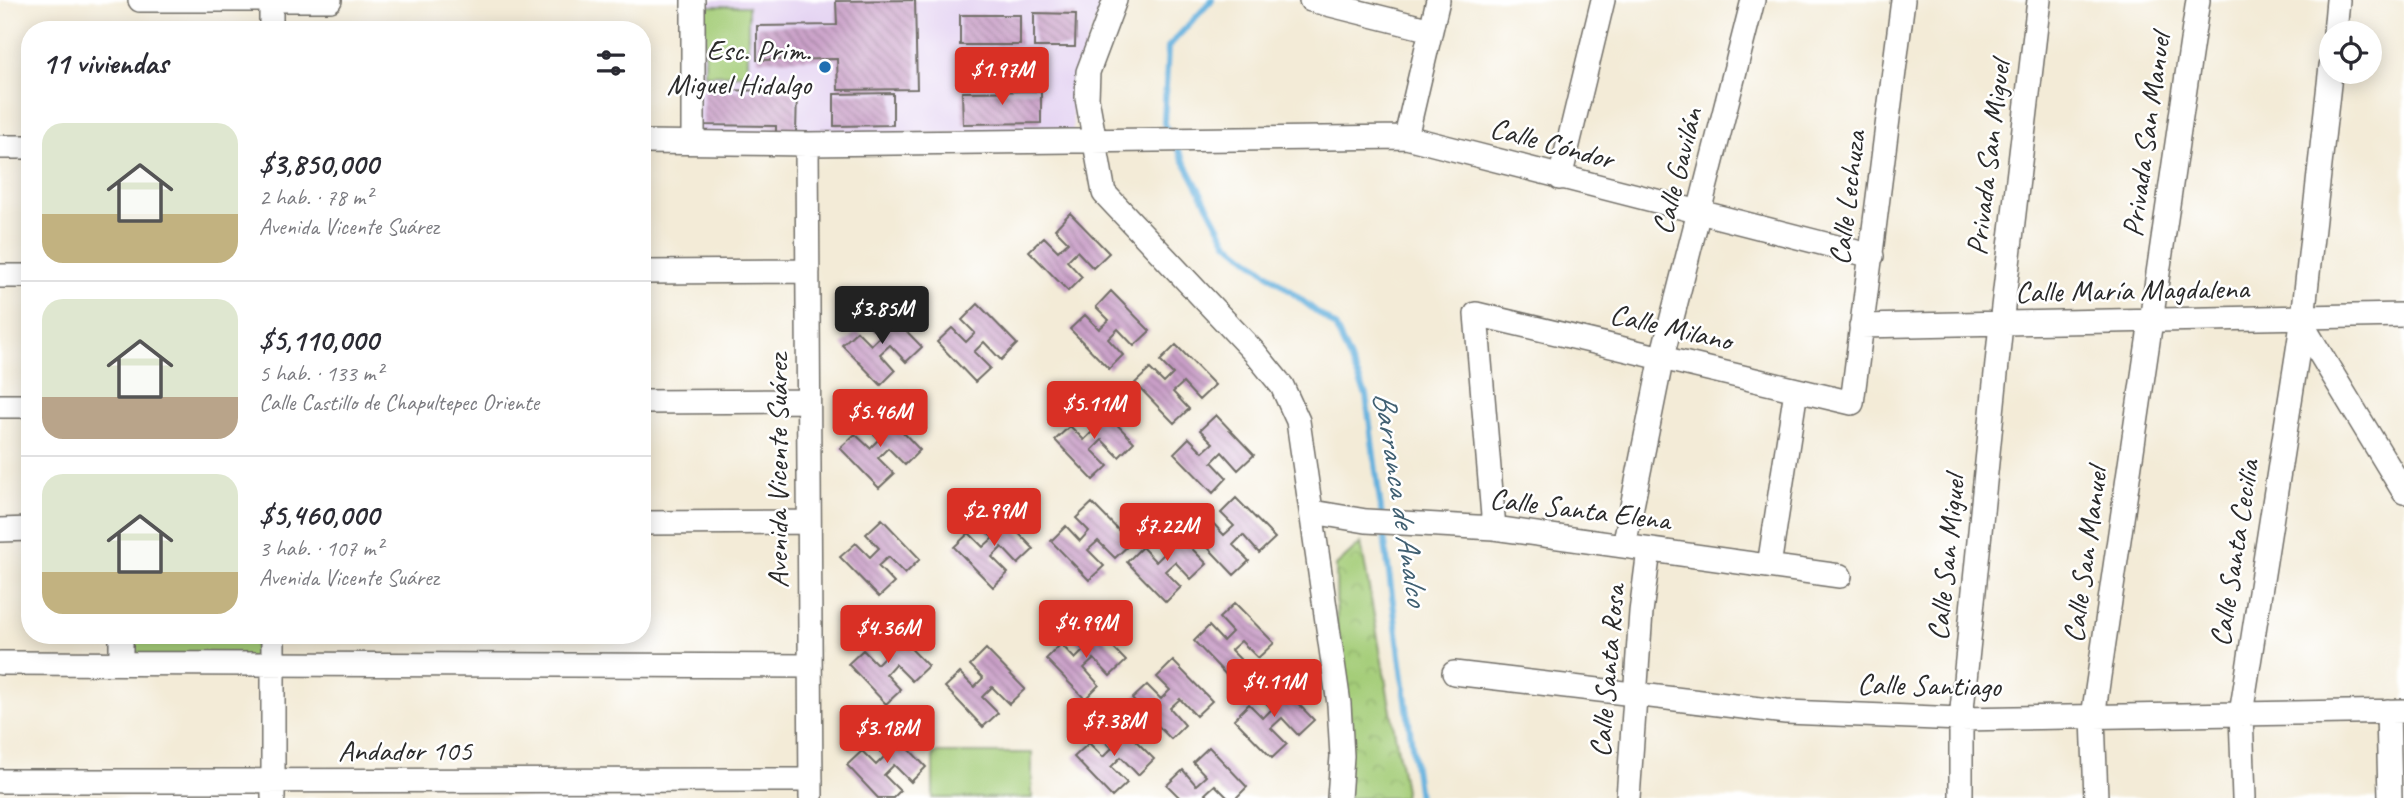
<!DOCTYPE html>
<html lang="es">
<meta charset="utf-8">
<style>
:root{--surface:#fff;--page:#f2f2f3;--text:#2b2b33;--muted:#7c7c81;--line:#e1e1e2;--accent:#d93025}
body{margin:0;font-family:Caveat,sans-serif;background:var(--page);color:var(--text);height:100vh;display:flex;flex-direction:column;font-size:26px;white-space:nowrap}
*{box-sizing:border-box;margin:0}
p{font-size:23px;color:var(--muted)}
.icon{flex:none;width:38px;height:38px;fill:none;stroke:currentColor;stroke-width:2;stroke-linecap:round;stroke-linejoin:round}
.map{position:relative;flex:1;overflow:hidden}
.side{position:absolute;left:21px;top:21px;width:630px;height:623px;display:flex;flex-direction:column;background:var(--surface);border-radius:28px;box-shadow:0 4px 18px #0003}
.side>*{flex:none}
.tools{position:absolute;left:2319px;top:21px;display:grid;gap:14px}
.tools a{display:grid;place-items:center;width:63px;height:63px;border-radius:50%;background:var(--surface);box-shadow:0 4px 18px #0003;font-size:35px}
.price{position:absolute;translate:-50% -60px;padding:0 16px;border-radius:7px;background:var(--accent);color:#fff;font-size:23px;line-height:46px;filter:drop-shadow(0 2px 4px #0008)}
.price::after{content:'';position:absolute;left:50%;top:42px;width:21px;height:16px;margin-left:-10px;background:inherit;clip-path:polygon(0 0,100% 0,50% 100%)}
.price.selected{background:#222;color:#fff}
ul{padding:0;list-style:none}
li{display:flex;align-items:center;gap:21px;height:175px;padding:0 21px}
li+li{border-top:2px solid var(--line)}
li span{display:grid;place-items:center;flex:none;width:196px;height:140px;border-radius:21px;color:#555}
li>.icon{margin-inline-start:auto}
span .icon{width:84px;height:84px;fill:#fffc;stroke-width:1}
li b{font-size:30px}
h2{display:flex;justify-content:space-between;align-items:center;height:84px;padding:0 21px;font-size:30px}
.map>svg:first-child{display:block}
.built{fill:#e4d3f2}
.park{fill:url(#park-crowns);stroke:#687c52;stroke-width:2}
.pitch{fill:#a5cd79;stroke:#687c52;stroke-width:2}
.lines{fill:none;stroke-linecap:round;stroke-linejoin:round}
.stream{stroke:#63b0dd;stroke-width:6}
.building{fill:url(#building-back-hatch)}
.minor-casing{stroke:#716e67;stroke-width:26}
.minor{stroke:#fff;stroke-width:23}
.poi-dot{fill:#1f6fb2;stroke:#fff;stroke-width:2.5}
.labels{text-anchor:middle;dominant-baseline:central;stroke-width:5;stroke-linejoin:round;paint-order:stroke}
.poi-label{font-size:30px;fill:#2b2b2b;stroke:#fff;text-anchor:end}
.street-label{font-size:30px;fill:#2b2b2b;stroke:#fff}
.water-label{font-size:32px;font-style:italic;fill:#416072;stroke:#fff}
</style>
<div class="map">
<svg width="2404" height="798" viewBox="0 0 2404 798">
<defs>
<pattern id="park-crowns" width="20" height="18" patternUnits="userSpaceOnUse" patternTransform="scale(1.75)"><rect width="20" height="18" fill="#a5cd79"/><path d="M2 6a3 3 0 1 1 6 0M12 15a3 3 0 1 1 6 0" fill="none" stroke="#8eb069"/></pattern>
<pattern id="building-back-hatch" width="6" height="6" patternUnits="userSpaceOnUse" patternTransform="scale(1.75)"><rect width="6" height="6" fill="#c99fc7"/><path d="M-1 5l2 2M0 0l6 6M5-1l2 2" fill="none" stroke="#a382a2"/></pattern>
</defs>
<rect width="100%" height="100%" fill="#fff"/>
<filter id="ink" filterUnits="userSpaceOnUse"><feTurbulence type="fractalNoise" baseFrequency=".0143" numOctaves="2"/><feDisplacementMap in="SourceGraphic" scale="14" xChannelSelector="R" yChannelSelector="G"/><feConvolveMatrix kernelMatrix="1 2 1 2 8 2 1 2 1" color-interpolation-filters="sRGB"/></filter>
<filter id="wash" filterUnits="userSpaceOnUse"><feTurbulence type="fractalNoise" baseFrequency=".00686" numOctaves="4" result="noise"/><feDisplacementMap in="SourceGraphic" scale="28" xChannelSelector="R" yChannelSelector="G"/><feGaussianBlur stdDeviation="1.57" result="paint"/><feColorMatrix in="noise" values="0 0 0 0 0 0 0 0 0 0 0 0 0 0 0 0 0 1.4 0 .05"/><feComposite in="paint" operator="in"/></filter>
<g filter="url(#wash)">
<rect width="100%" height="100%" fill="#f3ebd7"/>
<path class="built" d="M694,0H1103L1072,85L1073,132L693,135Z"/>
<path class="park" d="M1361,543L1405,790L1404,798H1348L1337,651L1336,566Z"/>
<path class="pitch" d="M705,6H748V74L705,75Z
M131,635H255V663H131Z
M933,753H1032V798H933Z"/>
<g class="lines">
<path class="stream" d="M1169,134L1164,123L1168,47L1212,0
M1176,146L1227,242L1335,326L1366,395L1382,517
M1383,528L1419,798"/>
</g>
<g id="blocks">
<path class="building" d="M915,0L917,89L838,90L837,59L757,60V26L837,25L836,1Z
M1034,13L1076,14L1075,47H1034Z
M960,15H1020V45H960Z
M703,90L797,91L796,134H776V126L703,125Z
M1041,91V123L963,124L962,92Z
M893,93V125L834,126V94Z
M1070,213L1109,253L1093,268L1077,251L1067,261L1082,277L1068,291L1029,251L1044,237L1058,251L1068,242L1055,229Z
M1111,291L1150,331L1134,346L1118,329L1108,339L1123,355L1109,369L1070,329L1085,315L1099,329L1109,320L1096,307Z
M978,304L1017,344L1001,360L984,342L974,352L990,368L975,382L937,342L952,328L966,342L975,333L962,320Z
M883,307L922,347L906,362L890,345L880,354L895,371L881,385L842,345L857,331L871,345L880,336L867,323Z
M1176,345L1215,385L1199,400L1183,383L1173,392L1189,409L1174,423L1135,383L1150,369L1164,383L1173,374L1160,361Z
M1096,403L1134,442L1119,457L1102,440L1092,450L1108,466L1093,480L1055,440L1070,426L1084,440L1093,431L1080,418Z
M882,410L920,450L905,465L888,448L878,458L894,474L879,488L840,448L855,434L870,448L879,439L866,426Z
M1216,415L1254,455L1238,470L1222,452L1212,462L1227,478L1213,493L1174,453L1189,438L1203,452L1213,443L1200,430Z
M1236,498L1275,538L1259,553L1243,535L1233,545L1249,561L1234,575L1196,535L1211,521L1224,535L1234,526L1221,513Z
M1092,503L1131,543L1115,558L1098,541L1088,550L1104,566L1089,580L1051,541L1066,526L1080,541L1089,531L1076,518Z
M995,509L1034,549L1018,564L1002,547L992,557L1008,573L993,587L954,547L969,533L983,547L993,538L979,525Z
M882,519L920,559L905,574L888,557L878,566L894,583L879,597L840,557L856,543L870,557L879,548L866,534Z
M1168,524L1207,564L1191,579L1175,562L1165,571L1181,587L1166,602L1127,562L1142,547L1156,562L1165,553L1152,539Z
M1235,603L1274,643L1258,658L1241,641L1231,650L1247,666L1232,681L1194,641L1209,626L1223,641L1232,632L1219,618Z
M1087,621L1126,661L1110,676L1094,659L1084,668L1099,685L1085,699L1046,659L1061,644L1075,659L1084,650L1071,636Z
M889,626L928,666L912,681L895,664L886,674L901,690L886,704L848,664L863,650L877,664L886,655L873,641Z
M986,649L1025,689L1009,704L992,687L982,697L998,713L983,727L945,687L960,673L974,687L983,678L970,665Z
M1173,661L1212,701L1196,716L1180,699L1170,708L1185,725L1171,739L1132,699L1147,685L1161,699L1170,690L1157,677Z
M1275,680L1314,720L1298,735L1282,718L1271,728L1287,744L1272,758L1234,719L1249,704L1263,718L1272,709L1259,696Z
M1115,720L1154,759L1138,775L1121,757L1111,767L1127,783L1112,797L1074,757L1089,743L1103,757L1112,748L1099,735Z
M888,727L926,767L911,782L894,765L884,775L900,791L893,798H878L847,765L862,751L876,765L885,756L872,743Z
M1209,747L1247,787L1236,798H1228L1215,785L1205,794L1209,798H1180L1167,785L1183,770L1196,785L1206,776L1193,762Z"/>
</g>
</g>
<g filter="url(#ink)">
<use href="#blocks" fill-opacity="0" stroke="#716e67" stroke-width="2"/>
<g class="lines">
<g class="minor-casing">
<path id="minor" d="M140,0H330
M271,0V30
M693,0V141
M1115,0L1088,72L1087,98L1104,193L1256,354L1282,386L1298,421L1339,704L1342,756L1339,798
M1311,0L1431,30
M2335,33L2338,0
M1406,137L1438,0
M642,142L807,144L1406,137L1872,256
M807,144L811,798
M0,147H30
M1560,178L1603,0
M642,272L808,271
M0,276H30
M2302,324L2404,492
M1861,326L2404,315
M642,402L808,401
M0,406H30
M1313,512L1366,521L1494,528L1840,576
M642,523L809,522
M1494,528L1476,314L1852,403L1903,0
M0,530L30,529
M1624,546L1662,357L1753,0
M1769,566L1796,390
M121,635V663
M273,635V798
M0,663L810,666
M1454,673L1786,712L1961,719L2404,711
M2388,711L2390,798
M0,781L811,780
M1628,798L1641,612L1649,550
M1961,798V719L2001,324L2039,0
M2096,798L2093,717L2198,0
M2244,798L2241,714L2303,318L2331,66"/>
</g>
<use href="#minor" class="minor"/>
</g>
</g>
<circle class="poi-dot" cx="825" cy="67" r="7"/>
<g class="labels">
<g class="poi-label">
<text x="811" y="50">Esc. Prim.<tspan x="811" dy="34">Miguel Hidalgo</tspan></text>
</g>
<g class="street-label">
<text transform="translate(2146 135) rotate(-82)">Privada San Manuel</text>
<text transform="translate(1552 143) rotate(15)">Calle Cóndor</text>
<text transform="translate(1988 158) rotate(-83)">Privada San Miguel</text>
<text transform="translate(1677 171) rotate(-76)">Calle Gavilán</text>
<text transform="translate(1847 198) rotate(-83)">Calle Lechuza</text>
<text transform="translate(2132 290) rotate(-1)">Calle María Magdalena</text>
<text transform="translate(1671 327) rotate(13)">Calle Milano</text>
<text transform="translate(777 471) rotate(-90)">Avenida Vicente Suárez</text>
<text transform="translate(1580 509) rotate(7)">Calle Santa Elena</text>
<text transform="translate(2234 553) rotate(-81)">Calle Santa Cecilia</text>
<text transform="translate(2085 555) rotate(-82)">Calle San Manuel</text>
<text transform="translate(1946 558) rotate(-84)">Calle San Miguel</text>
<text transform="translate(1607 671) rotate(-85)">Calle Santa Rosa</text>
<text transform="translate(1929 685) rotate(1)">Calle Santiago</text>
<text x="405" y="750">Andador 105</text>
</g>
<g class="water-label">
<text transform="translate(1401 498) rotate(81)">Barranca de Analco</text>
</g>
</g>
</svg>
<div class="tools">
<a><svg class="icon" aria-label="locate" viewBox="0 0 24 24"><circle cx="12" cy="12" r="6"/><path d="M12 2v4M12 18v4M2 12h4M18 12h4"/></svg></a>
</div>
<b class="price" style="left:1002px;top:107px">$1.97M</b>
<b class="price selected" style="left:882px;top:346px">$3.85M</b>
<b class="price" style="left:1094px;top:441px">$5.11M</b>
<b class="price" style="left:880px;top:449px">$5.46M</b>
<b class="price" style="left:994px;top:548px">$2.99M</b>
<b class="price" style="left:1167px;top:563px">$7.22M</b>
<b class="price" style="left:1086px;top:660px">$4.99M</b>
<b class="price" style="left:888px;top:665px">$4.36M</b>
<b class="price" style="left:1274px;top:719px">$4.11M</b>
<b class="price" style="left:1114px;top:758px">$7.38M</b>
<b class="price" style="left:887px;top:765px">$3.18M</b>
<section class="side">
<h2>11 viviendas<svg class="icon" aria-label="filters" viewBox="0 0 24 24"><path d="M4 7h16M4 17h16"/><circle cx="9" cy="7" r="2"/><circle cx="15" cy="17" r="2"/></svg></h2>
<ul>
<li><span style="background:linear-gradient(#dfe7d0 65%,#c2b280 0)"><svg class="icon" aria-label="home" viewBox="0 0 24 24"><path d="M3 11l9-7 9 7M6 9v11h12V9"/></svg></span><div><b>$3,850,000</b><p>2 hab. · 78 m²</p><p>Avenida Vicente Suárez</p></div></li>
<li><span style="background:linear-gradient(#dfe7d0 70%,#b9a48a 0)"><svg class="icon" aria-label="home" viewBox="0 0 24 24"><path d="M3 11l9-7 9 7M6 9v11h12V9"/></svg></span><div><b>$5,110,000</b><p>5 hab. · 133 m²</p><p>Calle Castillo de Chapultepec Oriente</p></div></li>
<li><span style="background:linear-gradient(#dfe7d0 70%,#c2b280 0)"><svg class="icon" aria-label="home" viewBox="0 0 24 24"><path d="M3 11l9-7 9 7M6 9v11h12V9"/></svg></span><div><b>$5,460,000</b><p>3 hab. · 107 m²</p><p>Avenida Vicente Suárez</p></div></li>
</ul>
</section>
</div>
